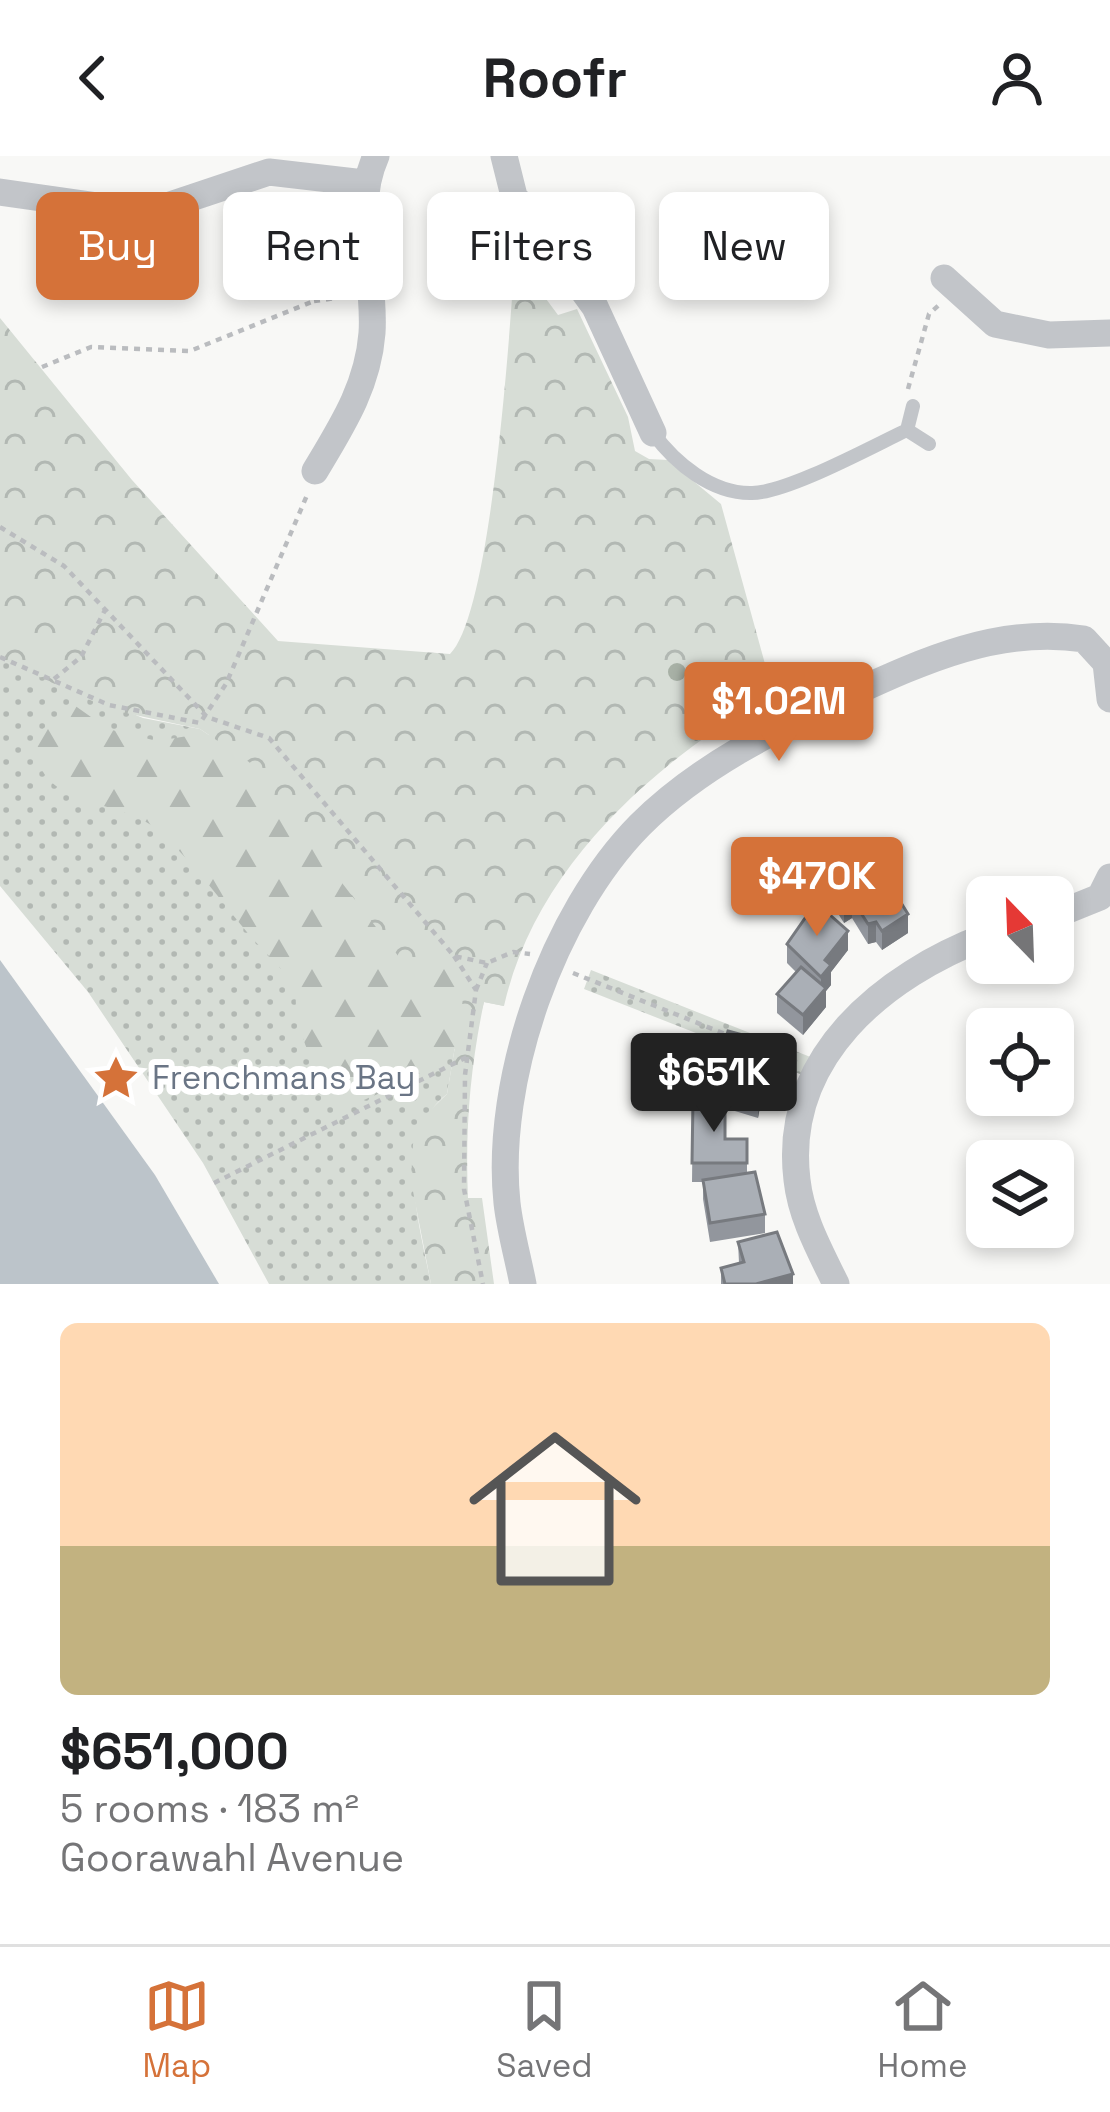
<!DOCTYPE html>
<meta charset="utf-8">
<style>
:root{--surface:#fff;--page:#f6f6f6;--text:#202124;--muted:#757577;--line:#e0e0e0;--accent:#d57239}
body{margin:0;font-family:"Space Grotesk",sans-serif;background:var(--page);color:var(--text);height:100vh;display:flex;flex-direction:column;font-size:45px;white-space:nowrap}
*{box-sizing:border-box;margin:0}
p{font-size:39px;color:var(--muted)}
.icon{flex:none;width:66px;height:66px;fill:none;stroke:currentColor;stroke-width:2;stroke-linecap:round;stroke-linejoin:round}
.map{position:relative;height:1128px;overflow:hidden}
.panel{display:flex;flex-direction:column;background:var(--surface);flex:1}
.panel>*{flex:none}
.banner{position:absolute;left:36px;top:36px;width:1038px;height:108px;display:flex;gap:24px}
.needle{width:78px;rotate:337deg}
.buttons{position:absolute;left:966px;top:720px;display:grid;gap:24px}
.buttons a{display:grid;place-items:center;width:108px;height:108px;border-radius:18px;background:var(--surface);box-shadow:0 6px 18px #0003;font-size:60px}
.price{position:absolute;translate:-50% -102px;padding:0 27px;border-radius:12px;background:var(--accent);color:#fff;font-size:39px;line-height:78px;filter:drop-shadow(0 3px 6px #0008)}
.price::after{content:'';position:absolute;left:50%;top:72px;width:36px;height:27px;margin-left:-18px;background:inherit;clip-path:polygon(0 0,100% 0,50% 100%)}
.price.on{background:#222;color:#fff}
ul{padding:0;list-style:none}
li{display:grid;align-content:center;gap:24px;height:636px;padding:0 60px}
li span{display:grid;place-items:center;height:372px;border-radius:18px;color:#555}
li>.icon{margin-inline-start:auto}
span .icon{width:216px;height:216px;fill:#fffc;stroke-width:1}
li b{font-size:51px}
.pill{padding:0 42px;border-radius:18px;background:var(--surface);box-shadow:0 6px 18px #0003;font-size:42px;line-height:108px}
.pill.on{background:var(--accent);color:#fff}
header{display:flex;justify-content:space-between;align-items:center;height:156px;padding:0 60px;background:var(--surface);font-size:54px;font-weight:800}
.tab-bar{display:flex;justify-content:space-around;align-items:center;height:168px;border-top:3px solid var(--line);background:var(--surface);font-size:33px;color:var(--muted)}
.tab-bar a{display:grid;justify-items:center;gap:6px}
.tab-bar .on{color:var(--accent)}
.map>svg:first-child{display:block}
.grass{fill:url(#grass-dots)}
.forest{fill:url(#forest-firs)}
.park{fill:url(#park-crowns)}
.water{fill:#bcc4ca}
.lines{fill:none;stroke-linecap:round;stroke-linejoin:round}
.path{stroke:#babcbf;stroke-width:4.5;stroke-dasharray:6 6;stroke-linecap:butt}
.lane{stroke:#c2c5c9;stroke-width:14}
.street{stroke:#c2c5c9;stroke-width:27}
.tree{fill:#a8b1a6}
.wall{fill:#92969d}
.shaded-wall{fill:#777a7f}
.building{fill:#aaafb6;stroke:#777a7f;stroke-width:3}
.labels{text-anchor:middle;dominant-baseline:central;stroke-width:12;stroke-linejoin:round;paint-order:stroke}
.poi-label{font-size:33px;fill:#6a7585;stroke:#fff;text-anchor:start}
</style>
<header><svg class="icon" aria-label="back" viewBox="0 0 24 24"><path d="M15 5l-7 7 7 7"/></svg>Roofr<svg class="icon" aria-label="person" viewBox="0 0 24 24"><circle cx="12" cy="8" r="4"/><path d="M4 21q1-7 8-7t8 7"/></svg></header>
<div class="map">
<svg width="1110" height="1128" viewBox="0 0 1110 1128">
<defs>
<pattern id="grass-dots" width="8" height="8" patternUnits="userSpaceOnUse" patternTransform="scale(3)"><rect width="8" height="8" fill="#d7ddd6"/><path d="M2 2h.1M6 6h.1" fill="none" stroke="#b2b8b3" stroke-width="1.8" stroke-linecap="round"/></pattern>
<pattern id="forest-firs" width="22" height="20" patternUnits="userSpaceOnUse" patternTransform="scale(3)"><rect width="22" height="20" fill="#d7ddd6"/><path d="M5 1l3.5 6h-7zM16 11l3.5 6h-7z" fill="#b2b8b3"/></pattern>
<pattern id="park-crowns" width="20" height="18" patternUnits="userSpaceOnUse" patternTransform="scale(3)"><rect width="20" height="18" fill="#d7ddd6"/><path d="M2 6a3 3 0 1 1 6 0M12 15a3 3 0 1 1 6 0" fill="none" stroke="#b2b8b3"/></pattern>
</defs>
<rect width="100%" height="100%" fill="#f8f8f6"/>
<path class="grass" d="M0,503L143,562L200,573L249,606L465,831L447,938C392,981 420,1071 431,1128H269L203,1007L88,836L0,730Z
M591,814L813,902L805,920L584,833Z"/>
<path class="forest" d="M74,549L108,573L157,585L200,578L225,581L487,811L504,850L484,846C470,905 393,930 342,954L336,951C321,923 306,897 298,866C294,855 298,840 293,830C283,812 264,796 251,781C220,744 195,708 160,676C121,639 23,655 39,576Z"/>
<path class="park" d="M515,101L558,159L577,153L628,261L635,295L649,303L668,304L721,348L773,537C655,607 536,709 504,850L484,846C470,912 465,975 468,1042H482L494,1128H431L411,1025L413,988L420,964L447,938L465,831L445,808L399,801L249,606L200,573L112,554L0,503V162L132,324L278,485L450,498C492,457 510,170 515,101Z"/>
<path class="water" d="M0,804L155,1019L219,1128H0Z"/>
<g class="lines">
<path class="path" d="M314,145L344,141
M42,211L91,191L190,195L314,145L341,95
M908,233L929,158L939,149
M0,371L64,410L207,561L269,582L454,800L487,807L513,796L530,798
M0,501L109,549L200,567L226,528L308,337
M54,523L81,501L106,452
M454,800L476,834L465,919L464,1033L483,1128
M573,817L730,880
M476,834L487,807
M763,893L797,906
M214,1027L467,901"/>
<path class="lane" d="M907,274L929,288
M653,277C675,307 712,338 752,337C787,337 873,290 907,274L913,250"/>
<path class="street" d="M504,0L514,40L595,151L653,277
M0,36L133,55L167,50L269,16L364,27
M944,122L995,168L1049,179L1110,177
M315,315C342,270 368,230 372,177C376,118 351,55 376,0
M1053,760L1100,741L1110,721
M523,1128C518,1102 510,1074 507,1047C494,924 553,757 640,669C698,611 776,572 849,539C925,504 1000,470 1084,483L1106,507L1110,543
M836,1128C820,1095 801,1061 797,1024C782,901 884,819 987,780"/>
</g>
<circle class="tree" cx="677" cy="516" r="9"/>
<path class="wall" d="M867,732L908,777L882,794L876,786L868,788L852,762L844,767L837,756V736Z
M787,788L848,794L831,816V829L826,835V851L803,879L777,857V838L796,816L787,807Z
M768,906L758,962L725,952V983H747V1017L765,1058V1077L710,1086L703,1043V1026H692L693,943H713V930Z
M738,1086L793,1128H721V1112L739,1107Z"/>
<path class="shaded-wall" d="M852,743V762L844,767V748Z
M908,758V777L882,794V775Z
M876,766V786L868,788V768Z
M848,775V794L831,816V829L826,835V851L803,879V859L821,837V821L825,804Z
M768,886V906L758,962V942Z
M793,1118V1128H756Z"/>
<path class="building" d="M860,720L867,732L885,721L908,758L882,775L876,766L868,768L852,743L844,748L837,736Z
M821,751L848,775L825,804L831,809L821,821L787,788L808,758Z
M801,811L826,832L803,859L777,838Z
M728,875L768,886L758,942L713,930Z
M693,943H725V983H747V1007H692Z
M755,1016L765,1058L710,1067L703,1024Z
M777,1076L793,1118L756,1128H725L721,1112L744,1106L738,1086Z"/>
<defs>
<g id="sight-bare" transform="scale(3.6)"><path d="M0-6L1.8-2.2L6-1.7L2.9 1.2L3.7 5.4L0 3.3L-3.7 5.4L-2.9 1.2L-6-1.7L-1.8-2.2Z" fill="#d57239" stroke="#fff" stroke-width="2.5" paint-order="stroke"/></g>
</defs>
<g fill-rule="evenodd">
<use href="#sight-bare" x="116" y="922"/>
</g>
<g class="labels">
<g class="poi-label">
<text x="152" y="922">Frenchmans Bay</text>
</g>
</g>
</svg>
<div class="buttons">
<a><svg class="needle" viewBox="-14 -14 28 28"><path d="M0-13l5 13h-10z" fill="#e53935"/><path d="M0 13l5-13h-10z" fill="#757577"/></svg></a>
<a><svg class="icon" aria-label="locate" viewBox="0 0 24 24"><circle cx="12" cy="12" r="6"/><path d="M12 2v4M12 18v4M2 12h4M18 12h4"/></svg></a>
<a><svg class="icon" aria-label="layers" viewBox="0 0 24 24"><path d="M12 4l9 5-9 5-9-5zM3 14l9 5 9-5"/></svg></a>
</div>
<b class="price" style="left:779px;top:608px">$1.02M</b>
<b class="price" style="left:817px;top:783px">$470K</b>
<b class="price on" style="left:714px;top:979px">$651K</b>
<div class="banner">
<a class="pill on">Buy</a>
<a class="pill">Rent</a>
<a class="pill">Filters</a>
<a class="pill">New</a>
</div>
</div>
<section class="panel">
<ul>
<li><span style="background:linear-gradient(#ffd9b3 60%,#c2b280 0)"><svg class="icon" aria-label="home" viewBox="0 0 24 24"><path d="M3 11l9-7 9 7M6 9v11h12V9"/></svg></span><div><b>$651,000</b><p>5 rooms · 183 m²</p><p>Goorawahl Avenue</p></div></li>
</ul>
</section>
<nav class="tab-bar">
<a class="on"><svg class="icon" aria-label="map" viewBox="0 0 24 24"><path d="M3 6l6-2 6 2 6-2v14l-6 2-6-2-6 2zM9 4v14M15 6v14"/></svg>Map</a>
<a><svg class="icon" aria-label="saved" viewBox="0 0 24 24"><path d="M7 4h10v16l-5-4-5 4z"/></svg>Saved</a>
<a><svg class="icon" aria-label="home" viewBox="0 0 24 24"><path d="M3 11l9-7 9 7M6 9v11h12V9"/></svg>Home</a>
</nav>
